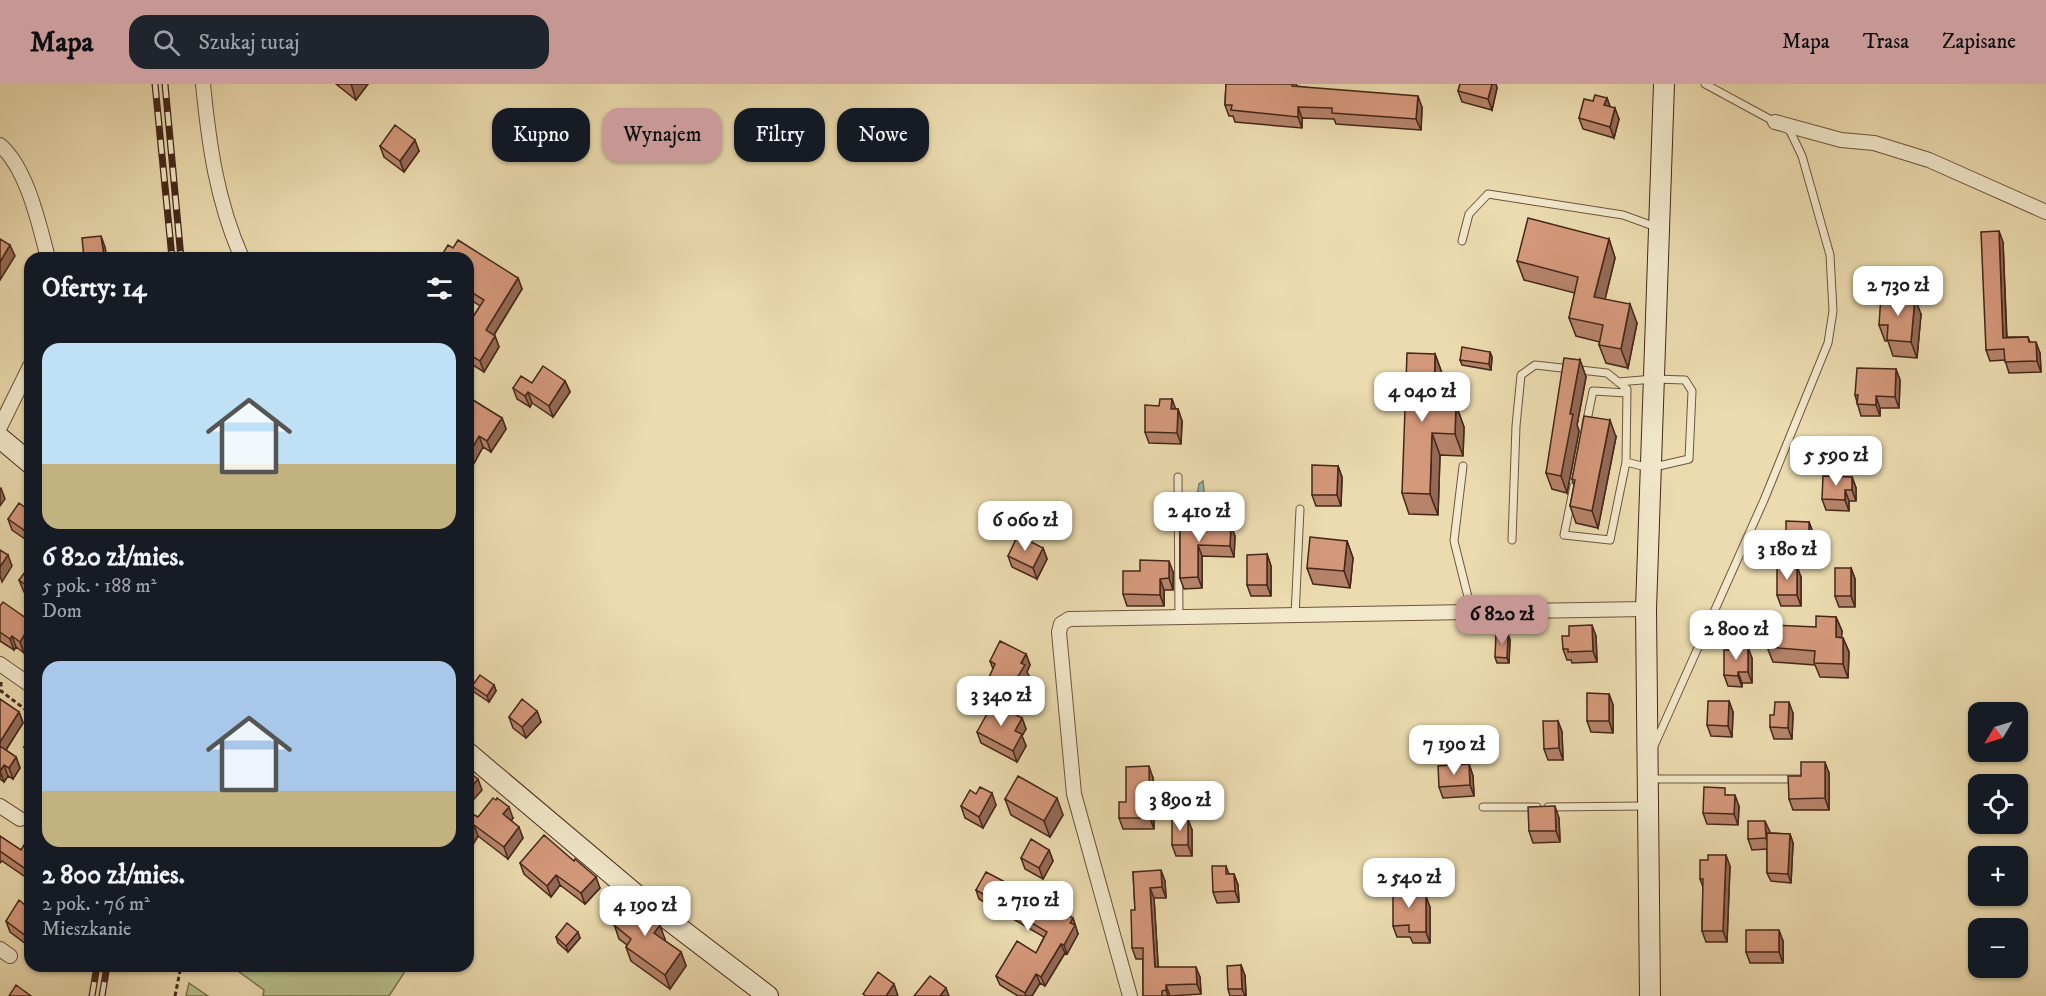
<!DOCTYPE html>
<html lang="pl">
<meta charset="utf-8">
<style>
:root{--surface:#171b24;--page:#20242c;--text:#f1f3f6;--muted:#9ea1a6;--accent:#c59692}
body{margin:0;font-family:"IM FELL DW Pica",serif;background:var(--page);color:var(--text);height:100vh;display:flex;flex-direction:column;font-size:22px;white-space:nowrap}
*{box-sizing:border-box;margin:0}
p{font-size:20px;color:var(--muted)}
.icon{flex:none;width:33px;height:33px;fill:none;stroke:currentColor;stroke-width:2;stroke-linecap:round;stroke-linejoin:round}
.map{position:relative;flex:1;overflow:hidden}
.sheet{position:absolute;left:24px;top:168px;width:450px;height:720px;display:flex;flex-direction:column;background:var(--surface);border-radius:18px;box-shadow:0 2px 4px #0004}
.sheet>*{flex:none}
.hud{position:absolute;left:492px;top:24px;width:570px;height:54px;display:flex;gap:12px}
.needle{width:39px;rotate:232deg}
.tools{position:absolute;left:1968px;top:618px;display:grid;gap:12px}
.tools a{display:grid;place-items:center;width:60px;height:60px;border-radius:12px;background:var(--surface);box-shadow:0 2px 4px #0004;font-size:30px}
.price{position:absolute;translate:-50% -51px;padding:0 14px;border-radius:12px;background:#fff;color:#222;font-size:20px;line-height:39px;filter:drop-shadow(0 2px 3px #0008)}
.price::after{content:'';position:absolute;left:50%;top:36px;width:18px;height:14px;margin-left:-9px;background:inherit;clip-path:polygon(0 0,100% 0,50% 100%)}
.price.on{background:var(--accent);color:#111}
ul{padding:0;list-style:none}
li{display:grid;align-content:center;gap:12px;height:318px;padding:0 18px}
li span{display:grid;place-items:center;height:186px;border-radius:18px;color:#555}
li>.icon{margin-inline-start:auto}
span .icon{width:108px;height:108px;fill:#fffc;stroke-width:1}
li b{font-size:26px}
h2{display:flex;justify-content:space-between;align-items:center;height:72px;padding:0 18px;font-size:26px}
.chip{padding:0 21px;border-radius:18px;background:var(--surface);box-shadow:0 2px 4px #0004;font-size:21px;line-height:54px}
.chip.on{background:var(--accent);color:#111}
header{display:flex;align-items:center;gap:36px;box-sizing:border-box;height:84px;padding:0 30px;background:var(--accent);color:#111}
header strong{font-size:28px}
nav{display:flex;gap:33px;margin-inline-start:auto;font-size:21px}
.search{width:420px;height:54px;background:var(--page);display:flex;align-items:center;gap:15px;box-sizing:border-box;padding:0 21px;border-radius:18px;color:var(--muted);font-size:22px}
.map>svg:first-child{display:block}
.green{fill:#b7c08b;stroke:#7e7452;stroke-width:1.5}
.water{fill:#98bbab;stroke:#768071;stroke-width:1.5}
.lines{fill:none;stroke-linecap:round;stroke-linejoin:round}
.lane-casing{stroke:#6e543e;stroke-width:9}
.street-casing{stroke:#6e543e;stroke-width:16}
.secondary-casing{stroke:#442719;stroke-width:22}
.path{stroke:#442719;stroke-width:3;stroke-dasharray:4.5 3;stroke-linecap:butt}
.lane{stroke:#f2e8cb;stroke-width:7}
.street{stroke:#f2e8cb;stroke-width:14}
.secondary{stroke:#f2e8cb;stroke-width:20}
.rail-casing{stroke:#442719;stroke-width:7}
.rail{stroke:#f2e8cb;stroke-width:4.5;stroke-dasharray:14;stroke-linecap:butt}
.wall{fill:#b6836a;stroke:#442719;stroke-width:1.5}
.shaded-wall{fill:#946a56;stroke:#442719;stroke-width:1.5}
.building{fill:#d4987b;stroke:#442719;stroke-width:1.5}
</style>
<header>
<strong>Mapa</strong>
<div class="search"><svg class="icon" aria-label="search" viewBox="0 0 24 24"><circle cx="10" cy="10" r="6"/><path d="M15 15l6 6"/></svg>Szukaj tutaj</div>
<nav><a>Mapa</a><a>Trasa</a><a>Zapisane</a></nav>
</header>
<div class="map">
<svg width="2046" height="912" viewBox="0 0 2046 912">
<rect width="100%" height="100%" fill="#ebdbaf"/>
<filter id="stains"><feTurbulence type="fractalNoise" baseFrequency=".00333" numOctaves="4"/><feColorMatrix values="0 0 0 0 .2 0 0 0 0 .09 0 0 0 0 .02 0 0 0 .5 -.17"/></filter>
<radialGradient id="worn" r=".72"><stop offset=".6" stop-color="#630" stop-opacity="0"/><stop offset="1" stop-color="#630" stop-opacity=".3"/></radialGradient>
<path class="green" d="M231,882H401L404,889L389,912H263L264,906Z
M189,899L208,912H186Z"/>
<path class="water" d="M1203,397L1205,418L1200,423L1196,419L1199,400Z"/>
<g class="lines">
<g class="lane-casing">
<path id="lane" d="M1705,0L1775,38
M1462,157L1469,130L1488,110L1623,131L1656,143
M1586,341L1593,307L1627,309
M1463,382L1454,457L1472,529
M1178,393L1179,534
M1574,402L1564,451L1610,456L1626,378
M1512,456L1516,342L1521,291L1535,281L1607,289L1627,305L1626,378L1650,384L1689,375L1692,307L1685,296L1654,295L1618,298
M1295,532L1300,425
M1654,662L1764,416L1828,259L1833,227L1830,171L1802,72L1790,47L1785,44
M1650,695H1798
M1483,723H1537
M1548,723L1645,722"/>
</g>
<g class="street-casing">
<path id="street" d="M203,0C209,61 217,118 242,174
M1775,38L1841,56L1874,59L1929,76L2046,128
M0,61C27,84 39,140 48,174
M0,343L30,282
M0,580L30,601
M0,722L20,735
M0,865L10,872
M1130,912L1074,710L1059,548L1061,540L1069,535L1646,525"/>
</g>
<g class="secondary-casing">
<path id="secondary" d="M0,354L30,379
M468,669L640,814L768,912
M1650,912L1646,525L1664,0"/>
</g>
<path class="path" d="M1,598V607L30,629
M175,912L181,882"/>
<use href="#lane" class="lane"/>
<use href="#street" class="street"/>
<use href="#secondary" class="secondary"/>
<g class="rail-casing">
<path id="rail" d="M155,0L172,174
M165,0L181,174
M92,912L97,882
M102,912L107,882"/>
</g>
<use href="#rail" class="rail"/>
</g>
<path class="wall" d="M336,0H368L356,16Z
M1226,0H1296L1297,2L1422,23L1421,46L1336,40L1334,35L1302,34V44L1235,38L1233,32H1229L1225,21Z
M1460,0H1496L1497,4L1492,26L1462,18L1458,7Z
M1607,14L1610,23L1619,35L1614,54L1583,45L1579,34L1593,17Z
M380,62L419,67L404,88L384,73Z
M1609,155L1615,174L1605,215L1637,239L1628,284L1606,279L1599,261L1600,258L1576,252L1569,234L1575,209L1524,196L1517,177Z
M2003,158L2007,253H2028L2030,258L2040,269L2041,288L2009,289L2005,276L1990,277L1986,266Z
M453,164L518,194L522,205L494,251L495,252L499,263L484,288L468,278V235L471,236L480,222L468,214V174Z
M1921,230L1917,274L1893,272L1888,257H1885L1879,241Z
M1490,268L1492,273L1491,286L1462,281L1460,276Z
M1435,270L1443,292L1442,320L1456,321L1464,343L1463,372L1440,371L1438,431L1409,430L1402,409Z
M1580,276L1586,293L1577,341L1579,347L1567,409L1552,405L1546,389Z
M1896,285L1900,296L1899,324H1880V332H1861L1855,311Z
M565,297L570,308L553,333L532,319L530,323L517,315L513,304L532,299Z
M468,313L502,334L506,345L491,368L483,363L468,390Z
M1172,315L1175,325H1178L1182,337L1181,360L1149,359L1145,348L1159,322Z
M1616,353L1598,444L1576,439L1570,422L1574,402L1572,395Z
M1338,382L1342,393L1341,422H1316L1312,411Z
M1852,393L1856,404V417H1849V427L1826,426L1822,415Z
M30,427V454L28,457L12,446L8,435Z
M1180,437L1235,452L1234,473L1202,472V504L1184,505L1180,494Z
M1809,438L1813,449V475H1790L1786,464Z
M1347,457L1353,474L1350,504L1313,500L1307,484Z
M1043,464L1047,475L1037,495L1012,483L1008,472Z
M1267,470L1271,482V512H1251L1247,501Z
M30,482V512L24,508L19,496Z
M1851,484L1855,495V523H1839L1835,512Z
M1173,488V506H1164V522H1127L1123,510Z
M1801,493V522H1781L1777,511Z
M0,522L30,537V559L24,569L16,563L14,566L0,557Z
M1836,533L1842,547L1841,553L1843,554L1849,568L1848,594L1820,593L1815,581L1773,578L1767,563L1774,549L1816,543Z
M1508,551L1510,556L1509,579H1497L1495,573Z
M1569,552H1596L1597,578L1572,579L1571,576H1567L1563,565Z
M1736,566L1752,574V599H1742V603L1728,602L1724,591Z
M1026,570L1030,581L1027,588L1029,592L1012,619L991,609L987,598L993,585L990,577Z
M494,601L496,607L489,618L474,608L472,602Z
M1609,610L1613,621V649L1591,648L1587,637Z
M0,615L19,628L23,639L6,666L16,673L20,684L13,695L8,692L4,698L0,695Z
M1729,617L1733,628L1732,653L1711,652L1707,641Z
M537,627L541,638L526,654L513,644L509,633Z
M1793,629L1792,655H1774L1770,643L1774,631Z
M1022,634L1026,645L1022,652L1026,662L1017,678L981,659L977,648Z
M1558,637L1562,648L1563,676H1548L1544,665Z
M30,655V675L28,674L24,663Z
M1469,680L1473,692L1474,712L1443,714L1439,703Z
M1829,689V726H1793L1789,715L1801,692Z
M30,694V714L27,705L29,703L27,698Z
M1153,694L1154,745H1123L1119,734L1126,718Z
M976,710L996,721L983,744L965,734L961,722Z
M1728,711L1739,722L1738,741L1707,740L1703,729Z
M1005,715L1063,731L1050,753L1011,731Z
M468,728L478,733L513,734L511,737L523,754L508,775L478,752L472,762L468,760Z
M1559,734L1560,758L1533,759L1529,747Z
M1192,746V772H1176L1172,761Z
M1770,749L1790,750L1793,759L1791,799L1771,797L1767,789V765L1752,766L1748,755Z
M0,752L21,766L30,765V796L2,777L0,779Z
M1049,766L1053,777L1043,795L1025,785L1021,774Z
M1708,776L1730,782L1727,858H1706L1702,847L1703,803L1700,795Z
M574,777L600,804L585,820L560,801L551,813L524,790L520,779Z
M1226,782L1229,790H1234L1238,801L1239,818L1217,819L1213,808Z
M1133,788L1165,797L1166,814H1154L1158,883L1200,893L1201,910L1170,912H1143V875H1136L1132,864L1135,826Z
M976,806L1073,834L1078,850L1067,870L1065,869L1045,902L1040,899L1032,912H1018L1000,901L996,892L1036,869L1044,853L979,815Z
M1410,809V812L1430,823V859H1413L1410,853H1397L1393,842Z
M30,825V863L10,848L6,837Z
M612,834L665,855L664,856L681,868L686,882L670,905L631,877L626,863L627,861L619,855Z
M556,853L580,854L568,868L558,859Z
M1783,857V879H1750L1746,868Z
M1241,881L1245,892L1246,912H1230L1228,905Z"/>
<path class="shaded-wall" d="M351,0H368L356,16Z
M1492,0H1496L1497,4L1492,26L1488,15Z
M1418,12L1422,23L1421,46L1416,35Z
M1607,14L1611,25L1604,21Z
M1298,23L1302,34V44L1298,33Z
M1615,24L1619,35L1614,54L1610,43Z
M415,56L419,67L404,88L400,77Z
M1999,147L2003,158L2007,265L2003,254Z
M101,152L105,163L107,174H104V172Z
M1609,155L1615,174L1601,232L1594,213Z
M10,161L15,172L0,196V178Z
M518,194L522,205L490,257L486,246Z
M1915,214L1921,230L1917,274L1911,258Z
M1630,220L1637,239L1628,284L1621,265Z
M495,252L499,263L484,288L480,277Z
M2036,258L2040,269L2041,288L2037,277Z
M1490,268L1492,273L1491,286L1489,280Z
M1435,270L1443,292L1441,342L1434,320Z
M1580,276L1586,293L1577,341L1579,347L1567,409L1561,392L1570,330Z
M1896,285L1900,296L1899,324L1895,313Z
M565,297L570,308L553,333L549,322Z
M528,308L532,319L530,323L525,312Z
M1876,312L1880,324V332L1876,321Z
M1172,315L1176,326L1171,325Z
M1456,321L1464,343L1463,372L1455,350Z
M1178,325L1182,337L1181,360L1177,349Z
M502,334L506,345L491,368L487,357Z
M1610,336L1616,353L1598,444L1592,427Z
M1432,349L1440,371L1438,431L1430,410Z
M479,352L483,363L468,390V372Z
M1338,382L1342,393L1341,422L1337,411Z
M1852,393L1856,404V417L1852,406Z
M1,404L5,415L0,422V405Z
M1845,406L1849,417V427L1845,416Z
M30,437V454L28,457L24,446Z
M1809,438L1813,449V475L1809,464Z
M1231,441L1235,452L1234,473L1230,462Z
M1347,457L1353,474L1350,504L1344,487Z
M1198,461L1202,472V504L1198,493Z
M1043,464L1047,475L1037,495L1033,484Z
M1267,470L1271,482V512L1267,501Z
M8,471L12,482L2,498L0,492V483Z
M1169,477L1173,488V506L1169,494Z
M1797,482L1801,493V522L1797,511Z
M1851,484L1855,495V523L1851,512Z
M1160,495L1164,506V522L1160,511Z
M1836,533L1842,547L1841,568L1836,553Z
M1592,541L1596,552L1597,578L1593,567Z
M30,542V559L24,569L20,558Z
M1508,551L1510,556L1509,579L1507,574Z
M12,552L16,563L14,566L10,555Z
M1843,554L1849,568L1848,594L1843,580Z
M1748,563L1752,574V599L1748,588Z
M1026,570L1030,581L1027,588L1029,592L1012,619L1008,608Z
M1738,588L1742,599V603L1738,592Z
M494,601L496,607L489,618L487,612Z
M1609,610L1613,621V649L1609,637Z
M1729,617L1733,628L1732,653L1728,642Z
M1789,618L1793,629L1792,655L1788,644Z
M537,627L541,638L526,654L522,643Z
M19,628L23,639L2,672L0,667V658Z
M1022,634L1026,645L1022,652L1026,662L1017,678L1013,667L1015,647Z
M1558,637L1562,648L1563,676L1559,664Z
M16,673L20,684L13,695L9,684Z
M1825,678L1829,689V726L1825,714Z
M1469,680L1473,692L1474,712L1470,701Z
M4,681L8,692L4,698L0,687Z
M1149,682L1153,694L1154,745L1150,734Z
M478,695L482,706L469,721L468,719V707Z
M992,709L996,721L983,744L979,733Z
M1735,711L1739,722L1738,741L1734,730Z
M1057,714L1063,731L1050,753L1044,737Z
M1555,722L1559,734L1560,758L1556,747Z
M509,723L513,734L507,742L503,730Z
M1188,735L1192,746V772L1188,761Z
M1765,737L1770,748V765L1766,754Z
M474,741L478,752L472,762L468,751Z
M519,743L523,754L508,775L504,763Z
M1790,750L1793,759L1791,799L1788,790Z
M1049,766L1053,777L1043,795L1039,784Z
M1726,771L1730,782L1727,858L1723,847Z
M1161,786L1165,797L1166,814L1162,803Z
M1234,790L1238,801L1239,818L1235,807Z
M556,791L560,801L551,813L547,802Z
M596,793L600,804L585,820L581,809Z
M1406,798L1410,809V824L1406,813Z
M1150,804L1154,814L1159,894L1155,883Z
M1426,812L1430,823V859L1426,848Z
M1073,834L1078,850L1067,870L1064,861L1070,839Z
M660,841L665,855L659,863L654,849Z
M1779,846L1783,857V879L1779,868Z
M578,848L580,854L568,868L566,862Z
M1061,860L1065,869L1045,902L1041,893Z
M681,868L686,882L670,905L665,891Z
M1241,881L1245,892L1246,912H1245L1242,905Z
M1196,883L1200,893L1201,910L1197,900Z
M1036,890L1040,899L1032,912H1026L1025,909Z
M894,900L898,912H886Z
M1166,901L1170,912H1168L1166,906Z
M946,904L949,912H940Z"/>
<path class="building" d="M1226,0H1292V2L1418,12L1416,35L1332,29V24L1298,23V33L1231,26L1232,21H1225Z
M1460,0H1492L1488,15L1458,7Z
M1595,11L1607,14L1604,21L1615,24L1610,43L1579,34L1584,15L1593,17Z
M395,41L415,56L400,77L380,62Z
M1528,134L1609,155L1594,213L1630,220L1621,265L1599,261L1603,241L1569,234L1578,193L1517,177Z
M1999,147L2003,254L2028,253L2029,258H2036L2037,277L2005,278L2004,265L1986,266L1981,148Z
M101,152L104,172L84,174L82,154Z
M0,155L10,161L0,178Z
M458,156L518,194L486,246L495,252L480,277L468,270V235L471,236L484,216L468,206V174H440L448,161L453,164Z
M1881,211L1915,214L1911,258L1887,256L1888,241H1879Z
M1462,263L1490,268L1489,280L1460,276Z
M1407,269L1435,270L1434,320L1456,321L1455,350L1432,349L1430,410L1402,409Z
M1564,274L1580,276L1570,330H1573L1561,392L1546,389Z
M543,282L565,297L549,322L528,308L525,312L513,304L521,292L532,299Z
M1857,284L1896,285L1895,313L1876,312V321L1857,320L1858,311H1855Z
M468,313L502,334L487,357L479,352L468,372Z
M1160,315H1172L1171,325H1178L1177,349L1145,348V321L1159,322Z
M1584,332L1610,336L1592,427L1570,422L1575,396L1572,395Z
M1312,381L1338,382L1337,411H1312Z
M1823,392L1852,393V406H1845V416L1822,415Z
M19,419L30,427V437L24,446L8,435Z
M1180,437L1231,441L1230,462L1198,461V493L1180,494Z
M1786,437L1809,438V464H1786Z
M1018,451L1043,464L1033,484L1008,472Z
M1310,453L1347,457L1344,487L1307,484Z
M0,466L8,471L0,483Z
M1267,470V501H1247V471Z
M1140,476L1169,477V494L1160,495V511L1123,510V487H1140Z
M30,482V504L19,496Z
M1777,482H1797V511H1777Z
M1835,484H1851V512H1835Z
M3,518L30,537V542L20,558L12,552L10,555L0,548V522Z
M1816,532L1836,533V553L1843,554V580L1814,579L1815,567L1767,563L1768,549H1774V541L1816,543Z
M1592,541L1593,567L1568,568V565H1563L1562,552H1569V542Z
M1496,550L1508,551L1507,574L1495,573Z
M1000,557L1026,570L1021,579L1025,581L1008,608L987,598L995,580L990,577Z
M1737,563H1748V588H1738V592L1724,591V566H1736Z
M480,591L494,601L487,612L472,602Z
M1587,609L1609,610V637H1587Z
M0,615L19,628L0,658Z
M522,615L537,627L522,643L509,633Z
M1708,617H1729L1728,642L1707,641Z
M1775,618H1789L1788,644L1770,643V631H1774Z
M993,619L1022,634L1015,647L1022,650L1013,667L977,648Z
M1543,637H1558L1559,664L1544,665Z
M30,655V667L24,663Z
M0,662L16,673L9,684L4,681L0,687Z
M1801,678H1825V714L1789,715L1788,692H1801Z
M1469,680L1470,701L1439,703L1438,682Z
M1149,682L1150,734H1119V718H1126V683Z
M468,687L478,695L468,707Z
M1018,692L1057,714L1044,737L1005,715Z
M980,703L992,709L979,733L961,722L970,706L976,710Z
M1704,703L1725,704V711H1735L1734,730L1703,729Z
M493,714L496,716L497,714L509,723L503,730L519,743L504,763L474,741L468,751V728L478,733Z
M1555,722L1556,747H1529L1528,723Z
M1172,735H1188V761H1172Z
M1748,737H1765L1766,754L1748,755Z
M1767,749L1790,750L1788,790L1767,789Z
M544,751L574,777L575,775L596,793L581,809L556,791L547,802L520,779Z
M0,752L21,766L24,761L30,765V788L0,767Z
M1031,755L1049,766L1039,784L1021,774Z
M1708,771H1726L1723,847H1702L1703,795H1700V776H1708Z
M1212,782H1226V790H1234L1235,807L1213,808Z
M1161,786L1162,803L1150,804L1155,883H1196L1197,900L1166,901V906L1162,907V912H1143V864H1132L1131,826H1135L1133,788Z
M986,788L1073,834L1070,839L1075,841L1064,861L1061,860L1041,893L1036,890L1025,909L996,892L1017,857L1036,869L1047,848L976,806Z
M1393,798H1406V813L1426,812V848H1409V841L1393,842Z
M628,815L660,841L654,849L681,868L665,891L626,863L631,855L614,841L617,838L612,834Z
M19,816L30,825V855L6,837Z
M567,839L578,848L566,862L556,853Z
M1746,846H1779V868H1746Z
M1241,881L1242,905H1228L1227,882Z
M878,888L894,900L886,912H866L863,910Z
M930,892L946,904L940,912H914Z
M16,901L31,912H9Z"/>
<rect width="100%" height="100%" filter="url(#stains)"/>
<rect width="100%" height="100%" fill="url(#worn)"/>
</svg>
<div class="tools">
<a><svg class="needle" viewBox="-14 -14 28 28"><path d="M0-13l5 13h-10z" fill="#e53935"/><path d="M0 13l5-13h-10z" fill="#9ea1a6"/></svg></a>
<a><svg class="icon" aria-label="locate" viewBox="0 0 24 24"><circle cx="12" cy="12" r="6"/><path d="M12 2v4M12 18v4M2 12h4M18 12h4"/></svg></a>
<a>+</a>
<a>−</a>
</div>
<b class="price" style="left:1898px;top:233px">2 730 zł</b>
<b class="price" style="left:1422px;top:339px">4 040 zł</b>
<b class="price" style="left:1836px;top:403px">5 590 zł</b>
<b class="price" style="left:1199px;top:459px">2 410 zł</b>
<b class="price" style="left:1025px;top:468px">6 060 zł</b>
<b class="price" style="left:1787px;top:497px">3 180 zł</b>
<b class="price on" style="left:1502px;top:562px">6 820 zł</b>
<b class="price" style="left:1736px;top:577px">2 800 zł</b>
<b class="price" style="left:1001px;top:643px">3 340 zł</b>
<b class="price" style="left:1454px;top:692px">7 190 zł</b>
<b class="price" style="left:1180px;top:748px">3 890 zł</b>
<b class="price" style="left:1409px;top:825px">2 540 zł</b>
<b class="price" style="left:1028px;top:848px">2 710 zł</b>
<b class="price" style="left:645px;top:853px">4 190 zł</b>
<div class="hud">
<a class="chip">Kupno</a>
<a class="chip on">Wynajem</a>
<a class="chip">Filtry</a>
<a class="chip">Nowe</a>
</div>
<section class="sheet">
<h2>Oferty: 14<svg class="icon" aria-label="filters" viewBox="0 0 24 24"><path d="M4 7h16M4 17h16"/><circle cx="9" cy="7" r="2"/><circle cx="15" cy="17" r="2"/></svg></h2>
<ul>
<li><span style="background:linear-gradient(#bfe0f5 65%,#c2b280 0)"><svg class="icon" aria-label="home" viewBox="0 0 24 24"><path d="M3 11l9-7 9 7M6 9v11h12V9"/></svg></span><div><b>6 820 zł/mies.</b><p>5 pok. · 188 m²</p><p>Dom</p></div></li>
<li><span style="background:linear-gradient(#a9c7e8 70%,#c2b280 0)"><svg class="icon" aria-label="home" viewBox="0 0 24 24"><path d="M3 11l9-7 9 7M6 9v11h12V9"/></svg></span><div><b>2 800 zł/mies.</b><p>2 pok. · 76 m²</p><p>Mieszkanie</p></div></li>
</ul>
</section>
</div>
